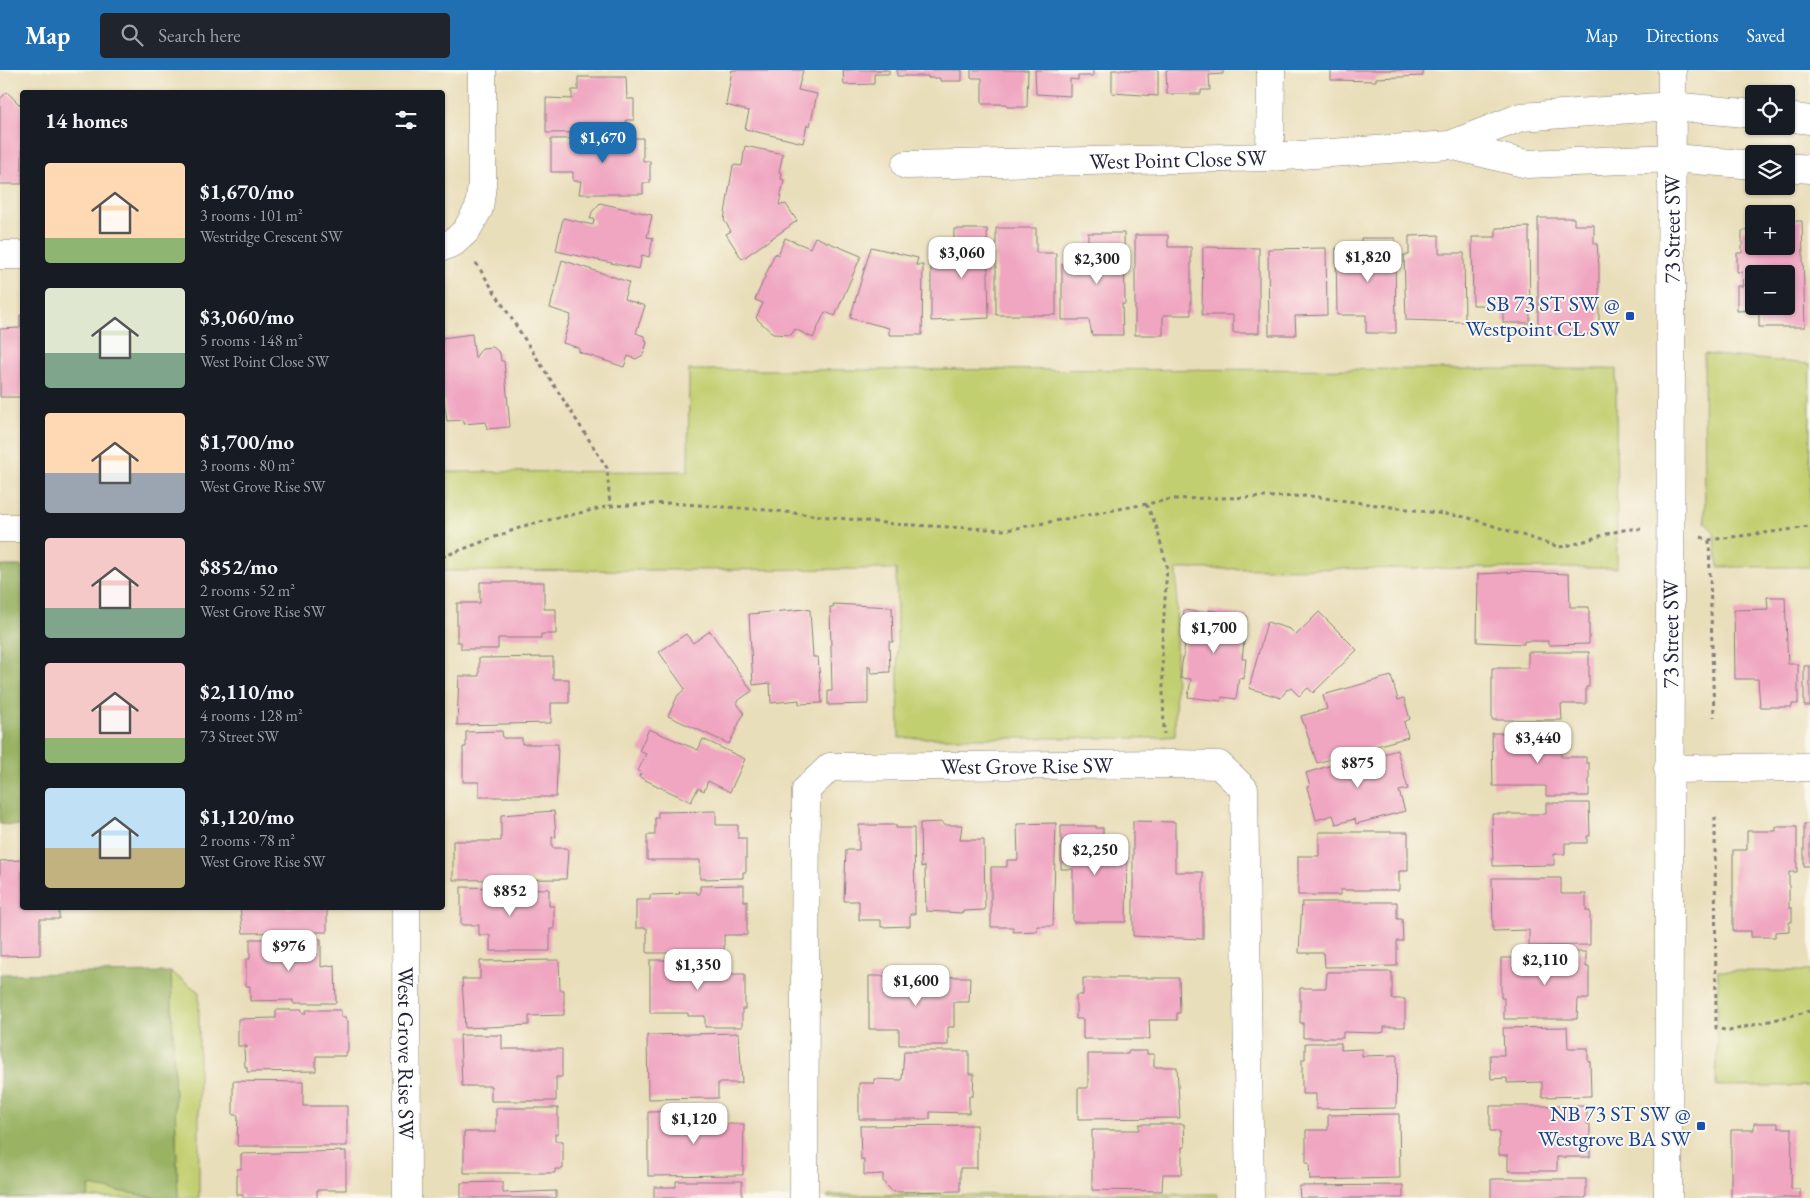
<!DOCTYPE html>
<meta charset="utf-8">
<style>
:root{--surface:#171b24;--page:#20242c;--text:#f1f3f6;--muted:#9ea1a6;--accent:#1f6fb2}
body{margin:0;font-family:"EB Garamond",serif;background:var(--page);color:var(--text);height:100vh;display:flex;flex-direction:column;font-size:19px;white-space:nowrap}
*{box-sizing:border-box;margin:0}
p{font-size:16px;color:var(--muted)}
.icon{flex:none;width:28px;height:28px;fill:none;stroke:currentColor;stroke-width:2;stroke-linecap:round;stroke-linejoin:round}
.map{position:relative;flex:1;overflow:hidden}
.side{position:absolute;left:20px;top:20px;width:425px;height:820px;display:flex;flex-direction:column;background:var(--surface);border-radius:5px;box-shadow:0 1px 4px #0004}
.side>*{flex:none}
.controls{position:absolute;left:1745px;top:15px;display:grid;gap:10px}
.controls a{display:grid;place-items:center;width:50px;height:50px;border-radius:5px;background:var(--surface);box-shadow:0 1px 4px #0004;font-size:25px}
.price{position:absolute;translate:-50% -42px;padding:0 11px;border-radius:10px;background:#fff;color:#222;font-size:16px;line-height:32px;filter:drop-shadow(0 1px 2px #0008)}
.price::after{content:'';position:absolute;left:50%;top:30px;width:15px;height:11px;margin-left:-8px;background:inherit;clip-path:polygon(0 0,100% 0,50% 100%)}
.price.on{background:var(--accent);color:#fff}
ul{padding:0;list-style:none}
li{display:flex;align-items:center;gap:15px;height:125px;padding:0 25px}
li span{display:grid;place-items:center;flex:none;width:140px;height:100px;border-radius:5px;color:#555}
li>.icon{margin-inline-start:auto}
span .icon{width:60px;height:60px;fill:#fffc;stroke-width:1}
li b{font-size:21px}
h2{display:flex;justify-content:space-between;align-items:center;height:60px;padding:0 25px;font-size:21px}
header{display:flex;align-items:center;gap:30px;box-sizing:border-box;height:70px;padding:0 25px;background:var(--accent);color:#fff}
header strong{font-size:24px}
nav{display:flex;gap:28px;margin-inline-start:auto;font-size:18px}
.search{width:350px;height:45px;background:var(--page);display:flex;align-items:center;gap:12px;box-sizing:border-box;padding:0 18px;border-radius:5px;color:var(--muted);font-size:19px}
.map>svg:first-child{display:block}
.green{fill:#c2cf71;stroke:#727856}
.forest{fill:#99b263;stroke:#5e6a4f}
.building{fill:#f0a5c1;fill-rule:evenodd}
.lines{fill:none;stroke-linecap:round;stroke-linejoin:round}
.street-casing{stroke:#86807a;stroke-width:29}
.secondary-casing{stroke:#86807a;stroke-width:29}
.path{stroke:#86807a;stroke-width:3;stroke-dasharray:4 4;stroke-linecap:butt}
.street{stroke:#fff;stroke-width:28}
.secondary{stroke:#fff;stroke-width:28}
.transit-dot{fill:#1a4fb4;stroke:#fbf7ec;stroke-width:2}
.labels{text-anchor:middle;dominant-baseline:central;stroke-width:4;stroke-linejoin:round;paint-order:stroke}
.street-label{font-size:22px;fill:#22223b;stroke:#fbf7ec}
.transit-label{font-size:22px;fill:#164399;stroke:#fbf7ec;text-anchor:end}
</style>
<header>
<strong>Map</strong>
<div class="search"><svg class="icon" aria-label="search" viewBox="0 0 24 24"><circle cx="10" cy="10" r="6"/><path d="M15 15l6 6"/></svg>Search here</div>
<nav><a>Map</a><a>Directions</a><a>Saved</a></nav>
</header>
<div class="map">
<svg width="1810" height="1128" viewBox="0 0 1810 1128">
<rect width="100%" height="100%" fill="#fbf7ec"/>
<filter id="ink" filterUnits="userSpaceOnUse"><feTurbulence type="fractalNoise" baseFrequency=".02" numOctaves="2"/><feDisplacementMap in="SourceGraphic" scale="10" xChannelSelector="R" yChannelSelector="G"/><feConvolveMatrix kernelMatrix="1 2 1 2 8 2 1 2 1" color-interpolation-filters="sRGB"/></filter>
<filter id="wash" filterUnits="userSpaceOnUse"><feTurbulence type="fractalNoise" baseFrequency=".0096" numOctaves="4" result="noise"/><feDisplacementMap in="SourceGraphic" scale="20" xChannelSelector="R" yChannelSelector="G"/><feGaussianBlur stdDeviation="1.12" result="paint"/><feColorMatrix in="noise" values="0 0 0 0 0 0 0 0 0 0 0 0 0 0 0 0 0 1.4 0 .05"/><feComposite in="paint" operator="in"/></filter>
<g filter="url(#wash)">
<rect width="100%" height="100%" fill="#e9deba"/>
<path class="green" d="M1704,284L1810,294V497H1718L1714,462L1705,452Z
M1616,299L1617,498L1177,499L1175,666L1155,668H899L896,499L443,501V402L688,401L689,300Z
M1718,901H1810V1016H1716Z
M171,902L199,922V1128H178Z
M89,1115L158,1128H88Z
M1218,1124V1128H828V1125Z"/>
<path class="forest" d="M0,496H22V756L0,754Z
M171,902L178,1128H158L89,1116L88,1128H0V904Z"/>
<g id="blocks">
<path class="building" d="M732,0H803L798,20L817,24L810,56L807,55L803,73L745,59L749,41L726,35Z
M843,0H889V4H874V14L844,15Z
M897,0H962V11H940V8H928V6H897Z
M971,0H1028L1027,37H1007V34H982V8H971Z
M1035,0H1093V6H1078V10L1070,9V26L1036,24Z
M1112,0H1158V26L1112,23Z
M1166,0H1223V4L1209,5L1210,20H1201V24H1167Z
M1331,0H1423V6L1376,8V11L1331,10Z
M578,7H626L627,29H634V50H626V62L546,63V28L572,29V20H578Z
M7,22L22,37V114H0V29Z
M643,68V91H650V113H643V124H579L581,111H573V102H551V69Z
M745,76L783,84L779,102L782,103L781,109L784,110L779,135L786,134L797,151L742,189L726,164L731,161L724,150L733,95L742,96Z
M600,133L652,145L647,167L653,168L649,187L642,185L639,199L556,181L563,148L593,155L594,149H590L592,142Z
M1538,148H1574V155H1594V174H1597L1599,196V264H1538Z
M1786,151H1802L1805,257H1759V240L1737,241V216H1743L1742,202H1737V183H1742V161L1754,160V176H1786ZM1754,204H1786V236H1754Z
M1529,157L1530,253H1503V235H1473L1472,167H1496V158Z
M996,158H1036V183H1056V245H996Z
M954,159H987L989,248L931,251V189H954Z
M1088,163H1124L1125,234H1122L1123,265H1092L1089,250H1062V194L1076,195V184H1088Z
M1135,165H1168V177H1191V245H1163V265H1135Z
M1439,165V183H1464L1465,252L1406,250L1404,185H1409V166Z
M815,167L861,186L835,246L825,242L813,268L795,259L791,265L773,264L756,248L763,233L755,230L775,183L778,185L785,168L810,178Z
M1361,168H1395L1396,263H1366V245H1337L1336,178L1361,175Z
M871,177L918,188L916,195H923L922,265H889V258L850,248Z
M1203,177L1259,178V263H1233V245H1202Z
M1326,178L1327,245L1295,246L1296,265H1269L1268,179Z
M562,190L629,212L624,229L645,236L636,263L644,266L647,273L643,285L636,289L628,286L624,297L579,282V278L563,273L571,245L550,238Z
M20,245H22V327H0V259L20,258Z
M472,264L475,288L482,278L493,277L500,283L501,291H504L510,357L487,359L486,352L464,354V350L447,351L442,316V268Z
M1520,502L1569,504L1570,537H1589V574L1548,575V571H1524V574L1477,572L1478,504Z
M480,512H544V539H556V564H541V568H498V579H461V572H457V533H480Z
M1767,527H1785L1788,594H1798V634H1792V637H1760L1758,609H1735L1734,540L1768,539Z
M833,534L892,537L893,572H889L890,602L871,603L870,596H868V634L828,635V621H832L830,537H834Z
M805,539L810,540L813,587H818L822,633L799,634V630L771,633L770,613L753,615L749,544Z
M1184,540L1209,544V540L1247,546L1242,589H1246L1244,609L1239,608L1236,629L1222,627L1221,631L1188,627L1191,609L1180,608L1187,559L1182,558Z
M1319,542L1357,580L1313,623L1308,618L1299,626L1291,618L1288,620L1287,619L1281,628L1249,618L1267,552L1290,559L1296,565Z
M710,561L752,621L736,632L744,643L729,674L668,646L678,625L685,619L659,582L686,564L693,573Z
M1528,582H1589V617H1586V634H1561L1562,650H1492V598H1528Z
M553,587V609H569V633H551V653L457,655L459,606H479V588Z
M1804,596H1810V636H1804Z
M1391,606L1398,630L1404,628L1410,649L1404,652L1408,667L1317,693L1301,646L1327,639L1323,625Z
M649,659L698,680L703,669L745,689L730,722L708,711L704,721L698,718L691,732L639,707L641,702L638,701L646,684L639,681Z
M502,661L503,668H522V674H558L556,727H479V712H463V677H466V662Z
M1492,663H1561V687H1586V693H1589V726H1546V716H1493Z
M1397,680L1408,719L1399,721L1405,741L1356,754L1355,749L1336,754L1333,745L1316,750L1307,717L1310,716L1306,703L1349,690L1350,694Z
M1546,733H1589L1590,766H1587V773H1565V784H1554V795L1493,796L1492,744H1546Z
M554,741L556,767H552V778H566L568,780L566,809L453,810V771H501V745Z
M716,741V755H738V768H746V802H743V808L700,809V790H647V765H655V748H658V742Z
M1133,751L1175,752V802H1203V869L1133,866Z
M943,752V755H962L960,770H984L985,840L963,841V843L926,841L925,796L921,797L920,753Z
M1056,753L1053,856H1037V861L1013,862V857H991V797H1007V790H1018L1017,754Z
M1804,754H1810V796H1804Z
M859,755H896V758H914L915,844H910V856L881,857V850H859V831H844L846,780H859Z
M1061,756H1096V758H1103V782H1127L1126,852H1073V799H1061Z
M1776,757H1797V802H1789V838H1792V852H1789V861L1775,862V867H1751V861H1733V780H1747V761H1776Z
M1319,762H1408V801H1399V820H1340V825H1298V786H1319Z
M22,790V838H59V849H40V885L0,886V791Z
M1492,808H1561V824H1586V841H1590V875L1529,876V860L1493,861Z
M744,815V831H747V865H724V883H647V858H636V830H650V825L680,824L679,822H697V824H700V816Z
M461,817L549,819V836H554V859H550V881H490V865H479V855H461Z
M1302,832H1397V849H1402L1403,871H1397V896L1325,897L1324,883H1299Z
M240,838H327V862L243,863Z
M250,869H321V897L335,895L336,933H293V930L250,931V916H246V889H250Z
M1548,882H1586V897H1589V929H1578L1577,949H1504V928H1501V888H1548Z
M559,890L560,920H564V945L529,946V955L465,958L462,909H480V891Z
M650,890H730V904H745V939H742V957H705V946H688V943H650Z
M1327,902H1392V929H1405V957H1384V962L1379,963L1343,962V968H1303V953H1300V918H1326Z
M869,906L970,907L969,932H954V957H948V975H899V959H869Z
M1083,908H1179L1180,943H1177V950H1149L1150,969H1083V949H1076V925H1083Z
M276,940H302V943H306V940H341V947H346V951H348V982H346V986H316V1001L247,1002V997H245L244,978H247V976H238V949L276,948Z
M1567,957L1568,978H1588V991H1590L1591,1026L1542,1027V1012L1507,1013V1008L1491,1009L1490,985H1504L1503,958Z
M739,963L742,1013H718V1028L648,1029L647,965Z
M460,965H502V979H562V1007H556V1031H491V1016H462Z
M1305,973H1341V980L1362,979V986L1397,985L1396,1038L1316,1039V1024H1302V989H1305Z
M904,981H969V1004H974L973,1026H969V1043L930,1042V1049H859V1013H874V1009L902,1010Z
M1128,981H1147V984H1154V997H1177L1180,1048L1078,1049V1018H1088V984H1128Z
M233,1011L303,1012V1036H347V1076H237L238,1045H233Z
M1490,1036H1587V1054H1590V1087H1557V1101H1508V1085H1499V1061H1490Z
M496,1038H558V1064H555V1071H563V1099H555V1103H464V1062H496Z
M723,1041V1054H744L743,1105L648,1106V1042Z
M1399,1044L1400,1108L1310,1110L1309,1093H1306V1060H1328V1045Z
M1754,1053H1778V1058H1792L1791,1119H1800V1128H1731V1060H1754Z
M1139,1054H1184L1185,1077H1182V1104H1163L1162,1121L1092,1120V1060H1139Z
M977,1055V1098H960V1121L893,1122L883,1112V1104L864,1105V1090H861L860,1056Z
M346,1081V1120H317V1128H243V1125H237V1099H241V1084Z
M1491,1109H1586V1128H1491Z
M676,1111H742V1128H654V1117H676Z
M503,1112V1123L556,1121V1128H461V1113Z
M1403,1115V1128H1300L1299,1116Z"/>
</g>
</g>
<g filter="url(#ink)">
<use href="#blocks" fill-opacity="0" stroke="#86807a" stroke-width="1"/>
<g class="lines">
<g class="street-casing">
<g id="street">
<path d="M1786,47L1810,50"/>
<path d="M1450,75L1527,94L1673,88L1754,95"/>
<path d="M1270,87L1271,0"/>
<path id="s1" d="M906,95L1270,87L1450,75L1521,47L1672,36L1754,44"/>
<path d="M1786,97L1810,99"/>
<path d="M442,177L454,172L466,161L479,138L482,115V0"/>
<path d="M0,185H22"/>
<path d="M0,458H22"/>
<path d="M1668,699L1810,697"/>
<path id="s2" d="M406,838L407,1128"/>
<path id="s3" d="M804,1128L806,720L830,697L1172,694L1219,695L1244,719L1250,1128"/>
</g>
</g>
<g class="secondary-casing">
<g id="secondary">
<path id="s4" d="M1668,1128L1672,0"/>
</g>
</g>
<path class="path" d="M476,193L607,398L610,436
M1146,434L1156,455L1167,497L1162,576L1164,664
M1701,467L1709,470L1810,457
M1709,470L1714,647
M442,487L527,455L610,436L670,433L767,440L893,454L1006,460L1173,429L1310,426L1466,447L1559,477C1589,473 1610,458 1641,459
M1715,747L1716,958L1729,961L1810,941"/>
<use href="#street" class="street"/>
<use href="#secondary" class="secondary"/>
</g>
</g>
<g class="transit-dot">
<rect x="1625" y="241" width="10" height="10" rx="2.5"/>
<rect x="1696" y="1051" width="10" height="10" rx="2.5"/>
</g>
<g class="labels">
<g class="street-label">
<text stroke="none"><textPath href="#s1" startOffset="272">West Point Close SW</textPath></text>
<text stroke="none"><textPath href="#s4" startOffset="969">73 Street SW</textPath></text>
<text stroke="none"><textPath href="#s4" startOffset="564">73 Street SW</textPath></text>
<text stroke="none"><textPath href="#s3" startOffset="638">West Grove Rise SW</textPath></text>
<text stroke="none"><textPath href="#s2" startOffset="145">West Grove Rise SW</textPath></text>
</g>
<g class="transit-label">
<text x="1620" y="233">SB 73 ST SW @<tspan x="1620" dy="25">Westpoint CL SW</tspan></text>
<text x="1691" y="1043">NB 73 ST SW @<tspan x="1691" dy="25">Westgrove BA SW</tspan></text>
</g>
</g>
</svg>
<div class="controls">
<a><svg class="icon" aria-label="locate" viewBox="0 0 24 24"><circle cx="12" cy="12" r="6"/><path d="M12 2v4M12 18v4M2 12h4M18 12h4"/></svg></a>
<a><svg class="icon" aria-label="layers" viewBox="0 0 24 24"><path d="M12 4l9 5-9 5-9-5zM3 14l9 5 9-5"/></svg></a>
<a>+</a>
<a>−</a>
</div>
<b class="price on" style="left:603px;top:94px">$1,670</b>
<b class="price" style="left:962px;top:209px">$3,060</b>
<b class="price" style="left:1368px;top:213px">$1,820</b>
<b class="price" style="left:1097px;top:215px">$2,300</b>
<b class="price" style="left:1214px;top:584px">$1,700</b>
<b class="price" style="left:1538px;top:694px">$3,440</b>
<b class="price" style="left:1358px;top:719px">$875</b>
<b class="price" style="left:1095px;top:806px">$2,250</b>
<b class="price" style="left:510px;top:847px">$852</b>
<b class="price" style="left:289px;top:902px">$976</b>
<b class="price" style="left:1545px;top:916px">$2,110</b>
<b class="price" style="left:698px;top:921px">$1,350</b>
<b class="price" style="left:916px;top:937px">$1,600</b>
<b class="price" style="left:694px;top:1075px">$1,120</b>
<section class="side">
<h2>14 homes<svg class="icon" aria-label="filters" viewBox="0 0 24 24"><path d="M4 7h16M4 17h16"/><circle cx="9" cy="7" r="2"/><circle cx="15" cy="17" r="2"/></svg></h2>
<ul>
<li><span style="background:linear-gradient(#ffd9b3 75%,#8fb573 0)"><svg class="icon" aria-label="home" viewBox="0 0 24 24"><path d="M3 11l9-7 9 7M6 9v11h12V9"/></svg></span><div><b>$1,670/mo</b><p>3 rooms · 101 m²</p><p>Westridge Crescent SW</p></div></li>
<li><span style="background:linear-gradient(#dfe7d0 65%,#7fa58c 0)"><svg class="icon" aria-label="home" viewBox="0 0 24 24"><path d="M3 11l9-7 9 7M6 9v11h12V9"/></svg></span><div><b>$3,060/mo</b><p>5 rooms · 148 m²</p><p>West Point Close SW</p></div></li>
<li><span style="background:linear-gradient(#ffd9b3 60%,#9aa5b1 0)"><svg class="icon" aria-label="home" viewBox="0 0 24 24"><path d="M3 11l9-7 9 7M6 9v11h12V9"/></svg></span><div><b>$1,700/mo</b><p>3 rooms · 80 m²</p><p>West Grove Rise SW</p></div></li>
<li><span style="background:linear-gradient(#f6c9c9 70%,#7fa58c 0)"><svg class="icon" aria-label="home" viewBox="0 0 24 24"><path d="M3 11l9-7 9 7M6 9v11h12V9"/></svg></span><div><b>$852/mo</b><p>2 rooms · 52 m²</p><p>West Grove Rise SW</p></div></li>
<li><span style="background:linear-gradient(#f6c9c9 75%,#8fb573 0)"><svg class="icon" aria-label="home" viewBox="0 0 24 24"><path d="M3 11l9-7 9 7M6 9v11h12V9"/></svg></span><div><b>$2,110/mo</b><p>4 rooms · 128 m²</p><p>73 Street SW</p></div></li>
<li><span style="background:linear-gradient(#bfe0f5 60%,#c2b280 0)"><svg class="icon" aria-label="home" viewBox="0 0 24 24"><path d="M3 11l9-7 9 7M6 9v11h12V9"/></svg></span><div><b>$1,120/mo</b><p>2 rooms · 78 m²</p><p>West Grove Rise SW</p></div></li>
</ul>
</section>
</div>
